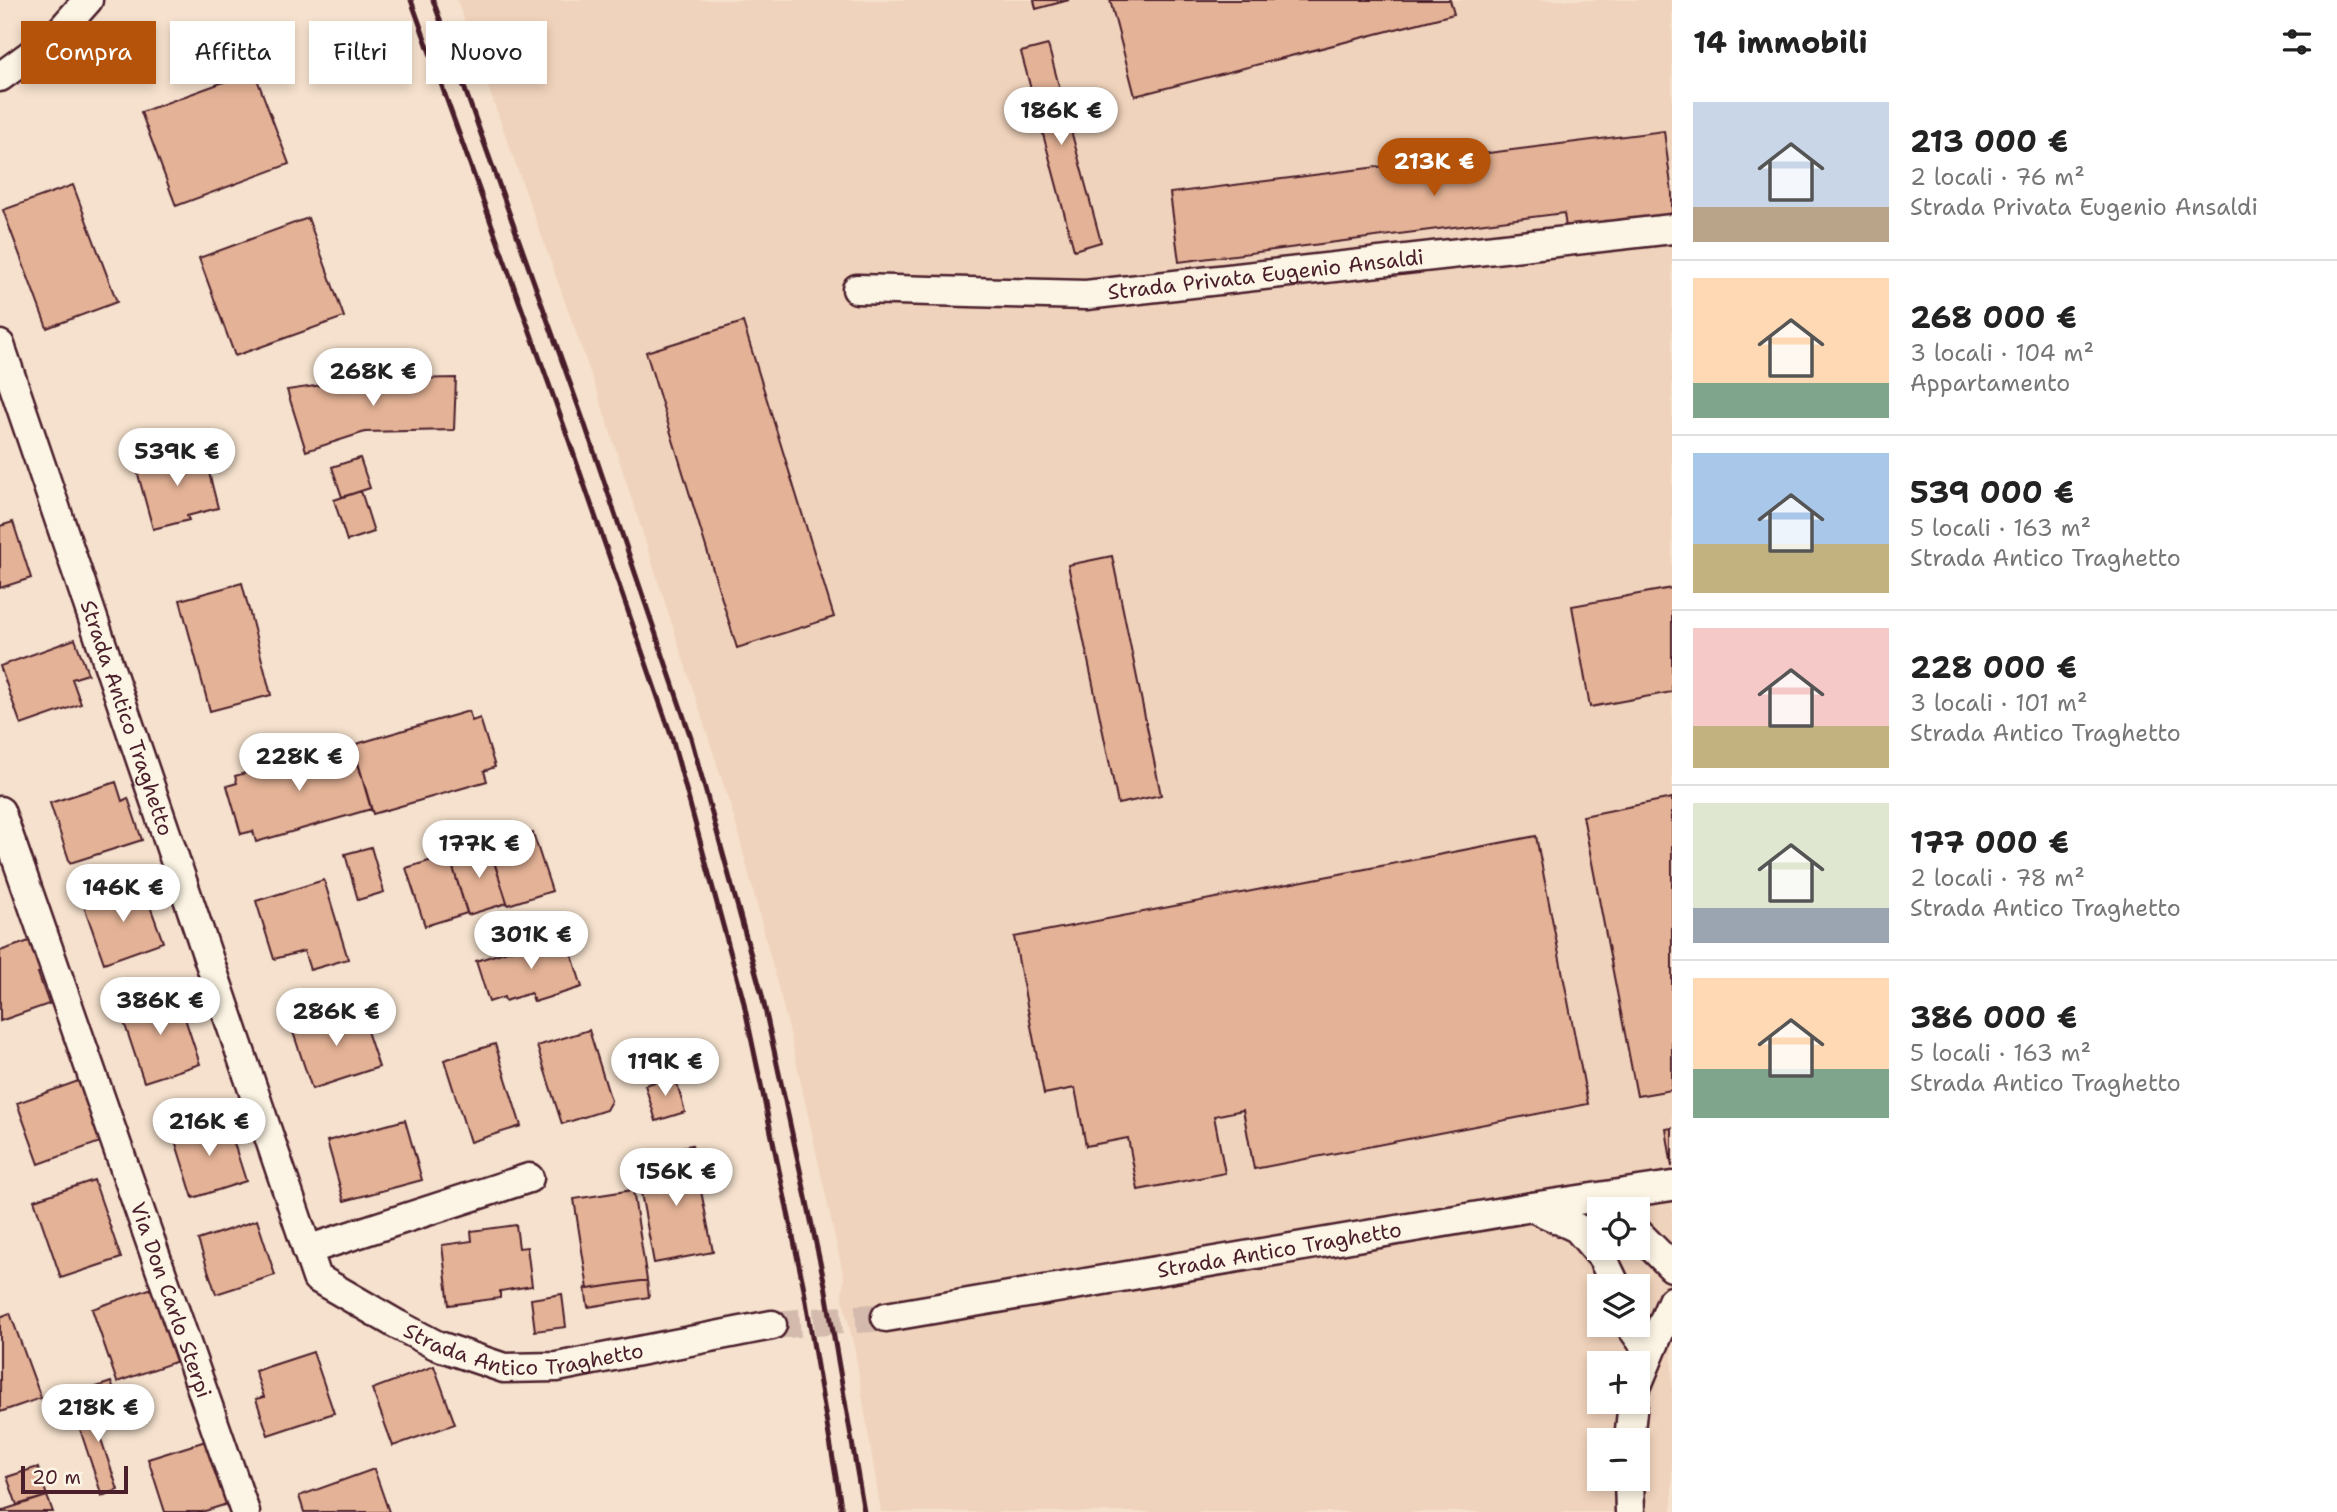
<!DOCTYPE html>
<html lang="it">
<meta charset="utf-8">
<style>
:root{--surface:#fff;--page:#f6f6f6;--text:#222;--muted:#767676;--line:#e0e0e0;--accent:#b45309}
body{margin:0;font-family:"Shantell Sans",sans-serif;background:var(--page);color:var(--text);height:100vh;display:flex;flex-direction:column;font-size:26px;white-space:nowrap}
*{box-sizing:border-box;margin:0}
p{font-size:23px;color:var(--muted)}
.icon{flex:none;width:38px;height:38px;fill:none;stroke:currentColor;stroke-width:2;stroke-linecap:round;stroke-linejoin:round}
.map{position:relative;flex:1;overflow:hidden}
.details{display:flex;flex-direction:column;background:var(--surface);width:665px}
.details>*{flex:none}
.top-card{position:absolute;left:21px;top:21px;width:665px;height:63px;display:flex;gap:14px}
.controls{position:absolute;left:1587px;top:1197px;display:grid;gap:14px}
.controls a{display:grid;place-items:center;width:63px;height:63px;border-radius:0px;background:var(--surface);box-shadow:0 4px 10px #0003;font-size:35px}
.scale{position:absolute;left:21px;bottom:18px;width:107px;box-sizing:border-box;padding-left:7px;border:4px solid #4a1f2b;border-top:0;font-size:19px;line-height:24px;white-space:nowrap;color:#4a1f2b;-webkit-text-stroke:5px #fcf5e5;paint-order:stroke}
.price{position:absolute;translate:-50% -60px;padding:0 16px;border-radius:24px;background:#fff;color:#222;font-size:23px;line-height:46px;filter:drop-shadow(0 2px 4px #0008)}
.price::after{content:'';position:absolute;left:50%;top:42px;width:21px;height:16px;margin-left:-10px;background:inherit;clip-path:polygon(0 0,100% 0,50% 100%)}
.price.current{background:var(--accent);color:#fff}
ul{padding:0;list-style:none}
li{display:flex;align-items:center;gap:21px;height:175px;padding:0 21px}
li+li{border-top:2px solid var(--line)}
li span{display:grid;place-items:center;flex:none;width:196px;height:140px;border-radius:0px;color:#555}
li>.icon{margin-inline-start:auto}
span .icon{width:84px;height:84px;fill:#fffc;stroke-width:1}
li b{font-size:30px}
h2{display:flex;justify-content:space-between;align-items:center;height:84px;padding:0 21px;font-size:30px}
.chip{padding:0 24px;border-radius:0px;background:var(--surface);box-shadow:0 4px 10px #0003;font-size:24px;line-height:63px}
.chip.current{background:var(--accent);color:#fff}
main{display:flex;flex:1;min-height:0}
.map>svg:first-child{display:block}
.built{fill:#f0d3bc;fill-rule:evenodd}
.building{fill:#e4b296;stroke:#4a1f2b;stroke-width:2}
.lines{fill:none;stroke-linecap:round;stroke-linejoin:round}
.minor-tunnel{stroke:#d3baad;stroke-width:28;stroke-dasharray:28 14;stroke-linecap:butt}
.minor-casing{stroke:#4a1f2b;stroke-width:33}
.minor{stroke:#fcf5e5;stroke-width:28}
.rail{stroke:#4a1f2b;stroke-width:5}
.labels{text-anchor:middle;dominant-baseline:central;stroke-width:5;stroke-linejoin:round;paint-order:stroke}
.street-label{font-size:21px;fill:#4a1f2b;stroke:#fcf5e5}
</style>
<main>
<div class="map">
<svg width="1672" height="1512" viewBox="0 0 1672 1512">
<rect width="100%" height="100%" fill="#f5e1cd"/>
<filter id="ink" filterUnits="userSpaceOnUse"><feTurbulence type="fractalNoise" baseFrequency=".0143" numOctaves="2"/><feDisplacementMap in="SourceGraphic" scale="14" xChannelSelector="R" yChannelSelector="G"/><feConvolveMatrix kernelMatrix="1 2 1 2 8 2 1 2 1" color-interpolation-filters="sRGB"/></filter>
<g filter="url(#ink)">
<path class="built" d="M457,0H1672V1512H881L855,1351L842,1295L844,1278L789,1029L734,817L598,394ZM1600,1209H1638V1248H1600ZM1600,1286H1638V1325H1600ZM1600,1363H1638V1402H1600ZM1600,1440H1638V1479H1600Z"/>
<path class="building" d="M1034,0H1069L1036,9Z
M1110,0H1450L1454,14L1135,96Z
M1048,45L1101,242L1074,250L1021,52Z
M254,71L289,164L176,206L141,112Z
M1664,131L1672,193V222L1567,235L1564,213L1179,262L1170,193Z
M73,185L117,302L47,328L3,210Z
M308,218L344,317L235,356L199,258Z
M743,322L834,617L737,648L646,352Z
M456,378L454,430L365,432L306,451L287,390L357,380Z
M203,449L218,508L187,516L189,520L153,529L136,467Z
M360,458L370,488L342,497L332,467Z
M361,491L374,532L347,541L334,500Z
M13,522L31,578L0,588V526Z
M1112,556L1161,795L1118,804L1068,565Z
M242,583L271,695L210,711L180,600Z
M1672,588V692L1590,707L1572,606Z
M75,639L88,674L72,679L81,704L21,725L0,666Z
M469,711L472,721L480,718L495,767L484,771L487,781L373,814L353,745Z
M352,743L371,809L256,842L253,831L241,834L227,786L237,783L235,776Z
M116,782L122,801L128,798L142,840L70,863L50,803Z
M1672,798V1090L1637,1096L1583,816Z
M533,833L552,891L508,905L489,847Z
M1536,836L1588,1104L1254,1169L1243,1110L1214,1116L1225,1173L1138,1190L1128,1138L1086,1146L1075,1088L1044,1094L1014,937Z
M489,845L507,903L468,915L450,858Z
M371,847L384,892L358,900L345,854Z
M449,855L467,913L425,926L406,868Z
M324,880L348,959L310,970L304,951L274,959L256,901Z
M142,884L163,942L104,963L84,906Z
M565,933L582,987L534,1002L531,993L505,1001L504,997L489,1002L476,961Z
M32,940L43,972L38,973L49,1004L0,1021V951Z
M176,991L200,1064L144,1082L120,1010Z
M359,1007L379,1067L312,1089L292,1029Z
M589,1030L611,1101L606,1110L562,1124L537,1046Z
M495,1044L521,1126L470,1142L444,1060Z
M675,1076L685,1112L656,1121L645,1085Z
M81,1080L103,1141L39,1164L17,1103Z
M226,1118L246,1181L193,1198L173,1134Z
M405,1120L422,1180L344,1201L327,1141Z
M1672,1128V1167L1666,1129Z
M692,1145L713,1252L654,1263L639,1182L660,1178L655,1152Z
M94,1180L121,1258L61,1278L34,1200Z
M633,1190L647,1280L588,1289L574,1199Z
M257,1220L275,1275L216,1294L198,1240Z
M516,1225L519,1248L527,1247L532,1286L500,1291V1298L449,1305L442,1245L472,1241L471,1231Z
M647,1280L649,1297L588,1307L585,1288L588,1289Z
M152,1288L178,1361L117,1382L92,1309Z
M562,1294L566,1327L535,1331L531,1299Z
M10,1313L41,1398L0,1412V1317Z
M313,1352L334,1413L268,1435L256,1399L264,1397L255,1371Z
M434,1366L455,1424L393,1446L372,1389Z
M111,1382L118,1401L70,1416L64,1398Z
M111,1403L117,1420L97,1427L118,1490L102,1496L75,1414Z
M209,1440L230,1503L202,1512H165L148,1459Z
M38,1467L47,1496L17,1505L7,1477Z
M374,1469L389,1512H304L299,1496Z
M47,1496L53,1512H0V1511Z"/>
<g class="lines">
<path class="minor-tunnel" d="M772,1325L886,1317"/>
<g class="minor-casing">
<g id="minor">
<path d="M0,77L56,36L88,0"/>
<path id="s1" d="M857,289L1086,295L1672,229"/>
<path id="s2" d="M0,345L317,1278L398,1325L436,1345L504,1368L557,1367L772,1325"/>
<path id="s3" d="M0,811L245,1512"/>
<path d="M1532,1207L1577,1228L1602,1257L1616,1286"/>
<path d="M1638,1233L1672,1267"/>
<path d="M307,1250L529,1178"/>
<path id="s4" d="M886,1317L1532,1207L1672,1186"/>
<path d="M1630,1325L1650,1353"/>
<path d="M1638,1383L1672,1301"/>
<path d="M1629,1440L1633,1402"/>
<path d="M1629,1479L1630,1512"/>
</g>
</g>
<use href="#minor" class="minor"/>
<path class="rail" d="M411,0L564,426L672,738L743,999L803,1284L842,1512
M433,0L585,425L691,738L762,995L825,1285L864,1512"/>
</g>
</g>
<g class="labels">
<g class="street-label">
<text stroke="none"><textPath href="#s1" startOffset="410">Strada Privata Eugenio Ansaldi</textPath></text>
<text stroke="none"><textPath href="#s2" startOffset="394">Strada Antico Traghetto</textPath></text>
<text stroke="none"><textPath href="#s4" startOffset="399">Strada Antico Traghetto</textPath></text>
<text stroke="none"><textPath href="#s3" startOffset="518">Via Don Carlo Sterpi</textPath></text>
<text stroke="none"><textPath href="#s2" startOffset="1211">Strada Antico Traghetto</textPath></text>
</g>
</g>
</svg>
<div class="controls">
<a><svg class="icon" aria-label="locate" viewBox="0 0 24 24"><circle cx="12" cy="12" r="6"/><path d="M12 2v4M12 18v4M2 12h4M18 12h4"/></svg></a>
<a><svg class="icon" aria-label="layers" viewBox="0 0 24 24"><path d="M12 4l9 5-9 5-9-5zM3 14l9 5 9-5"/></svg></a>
<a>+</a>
<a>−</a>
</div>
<div class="scale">20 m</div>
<b class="price" style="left:1061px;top:147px">186K €</b>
<b class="price current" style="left:1434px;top:198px">213K €</b>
<b class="price" style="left:373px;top:408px">268K €</b>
<b class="price" style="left:177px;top:488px">539K €</b>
<b class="price" style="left:299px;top:793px">228K €</b>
<b class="price" style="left:479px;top:880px">177K €</b>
<b class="price" style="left:123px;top:924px">146K €</b>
<b class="price" style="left:531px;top:971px">301K €</b>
<b class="price" style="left:160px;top:1037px">386K €</b>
<b class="price" style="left:336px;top:1048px">286K €</b>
<b class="price" style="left:665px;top:1098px">119K €</b>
<b class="price" style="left:209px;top:1158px">216K €</b>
<b class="price" style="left:676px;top:1208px">156K €</b>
<b class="price" style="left:98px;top:1444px">218K €</b>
<div class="top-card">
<a class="chip current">Compra</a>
<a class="chip">Affitta</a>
<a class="chip">Filtri</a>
<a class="chip">Nuovo</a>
</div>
</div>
<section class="details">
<h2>14 immobili<svg class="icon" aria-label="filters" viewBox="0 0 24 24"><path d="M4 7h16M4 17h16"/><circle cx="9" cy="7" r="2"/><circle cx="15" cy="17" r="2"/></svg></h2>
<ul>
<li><span style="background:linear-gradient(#c9d6e8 75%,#b9a48a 0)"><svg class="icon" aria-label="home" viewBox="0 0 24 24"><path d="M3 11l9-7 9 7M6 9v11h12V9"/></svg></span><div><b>213 000 €</b><p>2 locali · 76 m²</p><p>Strada Privata Eugenio Ansaldi</p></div></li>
<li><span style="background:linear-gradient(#ffd9b3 75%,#7fa58c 0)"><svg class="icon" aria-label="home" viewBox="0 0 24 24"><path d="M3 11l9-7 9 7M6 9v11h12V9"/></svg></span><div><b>268 000 €</b><p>3 locali · 104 m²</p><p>Appartamento</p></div></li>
<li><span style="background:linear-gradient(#a9c7e8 65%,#c2b280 0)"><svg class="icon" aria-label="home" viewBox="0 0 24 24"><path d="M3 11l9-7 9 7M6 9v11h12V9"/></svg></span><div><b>539 000 €</b><p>5 locali · 163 m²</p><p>Strada Antico Traghetto</p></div></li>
<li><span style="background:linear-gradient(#f6c9c9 70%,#c2b280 0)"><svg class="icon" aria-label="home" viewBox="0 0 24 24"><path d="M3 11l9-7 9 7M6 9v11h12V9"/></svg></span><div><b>228 000 €</b><p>3 locali · 101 m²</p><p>Strada Antico Traghetto</p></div></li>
<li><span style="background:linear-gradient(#dfe7d0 75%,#9aa5b1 0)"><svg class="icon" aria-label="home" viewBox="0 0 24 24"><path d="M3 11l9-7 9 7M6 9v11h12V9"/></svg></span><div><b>177 000 €</b><p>2 locali · 78 m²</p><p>Strada Antico Traghetto</p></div></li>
<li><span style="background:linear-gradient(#ffd9b3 65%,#7fa58c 0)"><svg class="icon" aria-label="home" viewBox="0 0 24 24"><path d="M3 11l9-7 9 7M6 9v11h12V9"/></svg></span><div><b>386 000 €</b><p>5 locali · 163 m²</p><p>Strada Antico Traghetto</p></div></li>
</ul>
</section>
</main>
